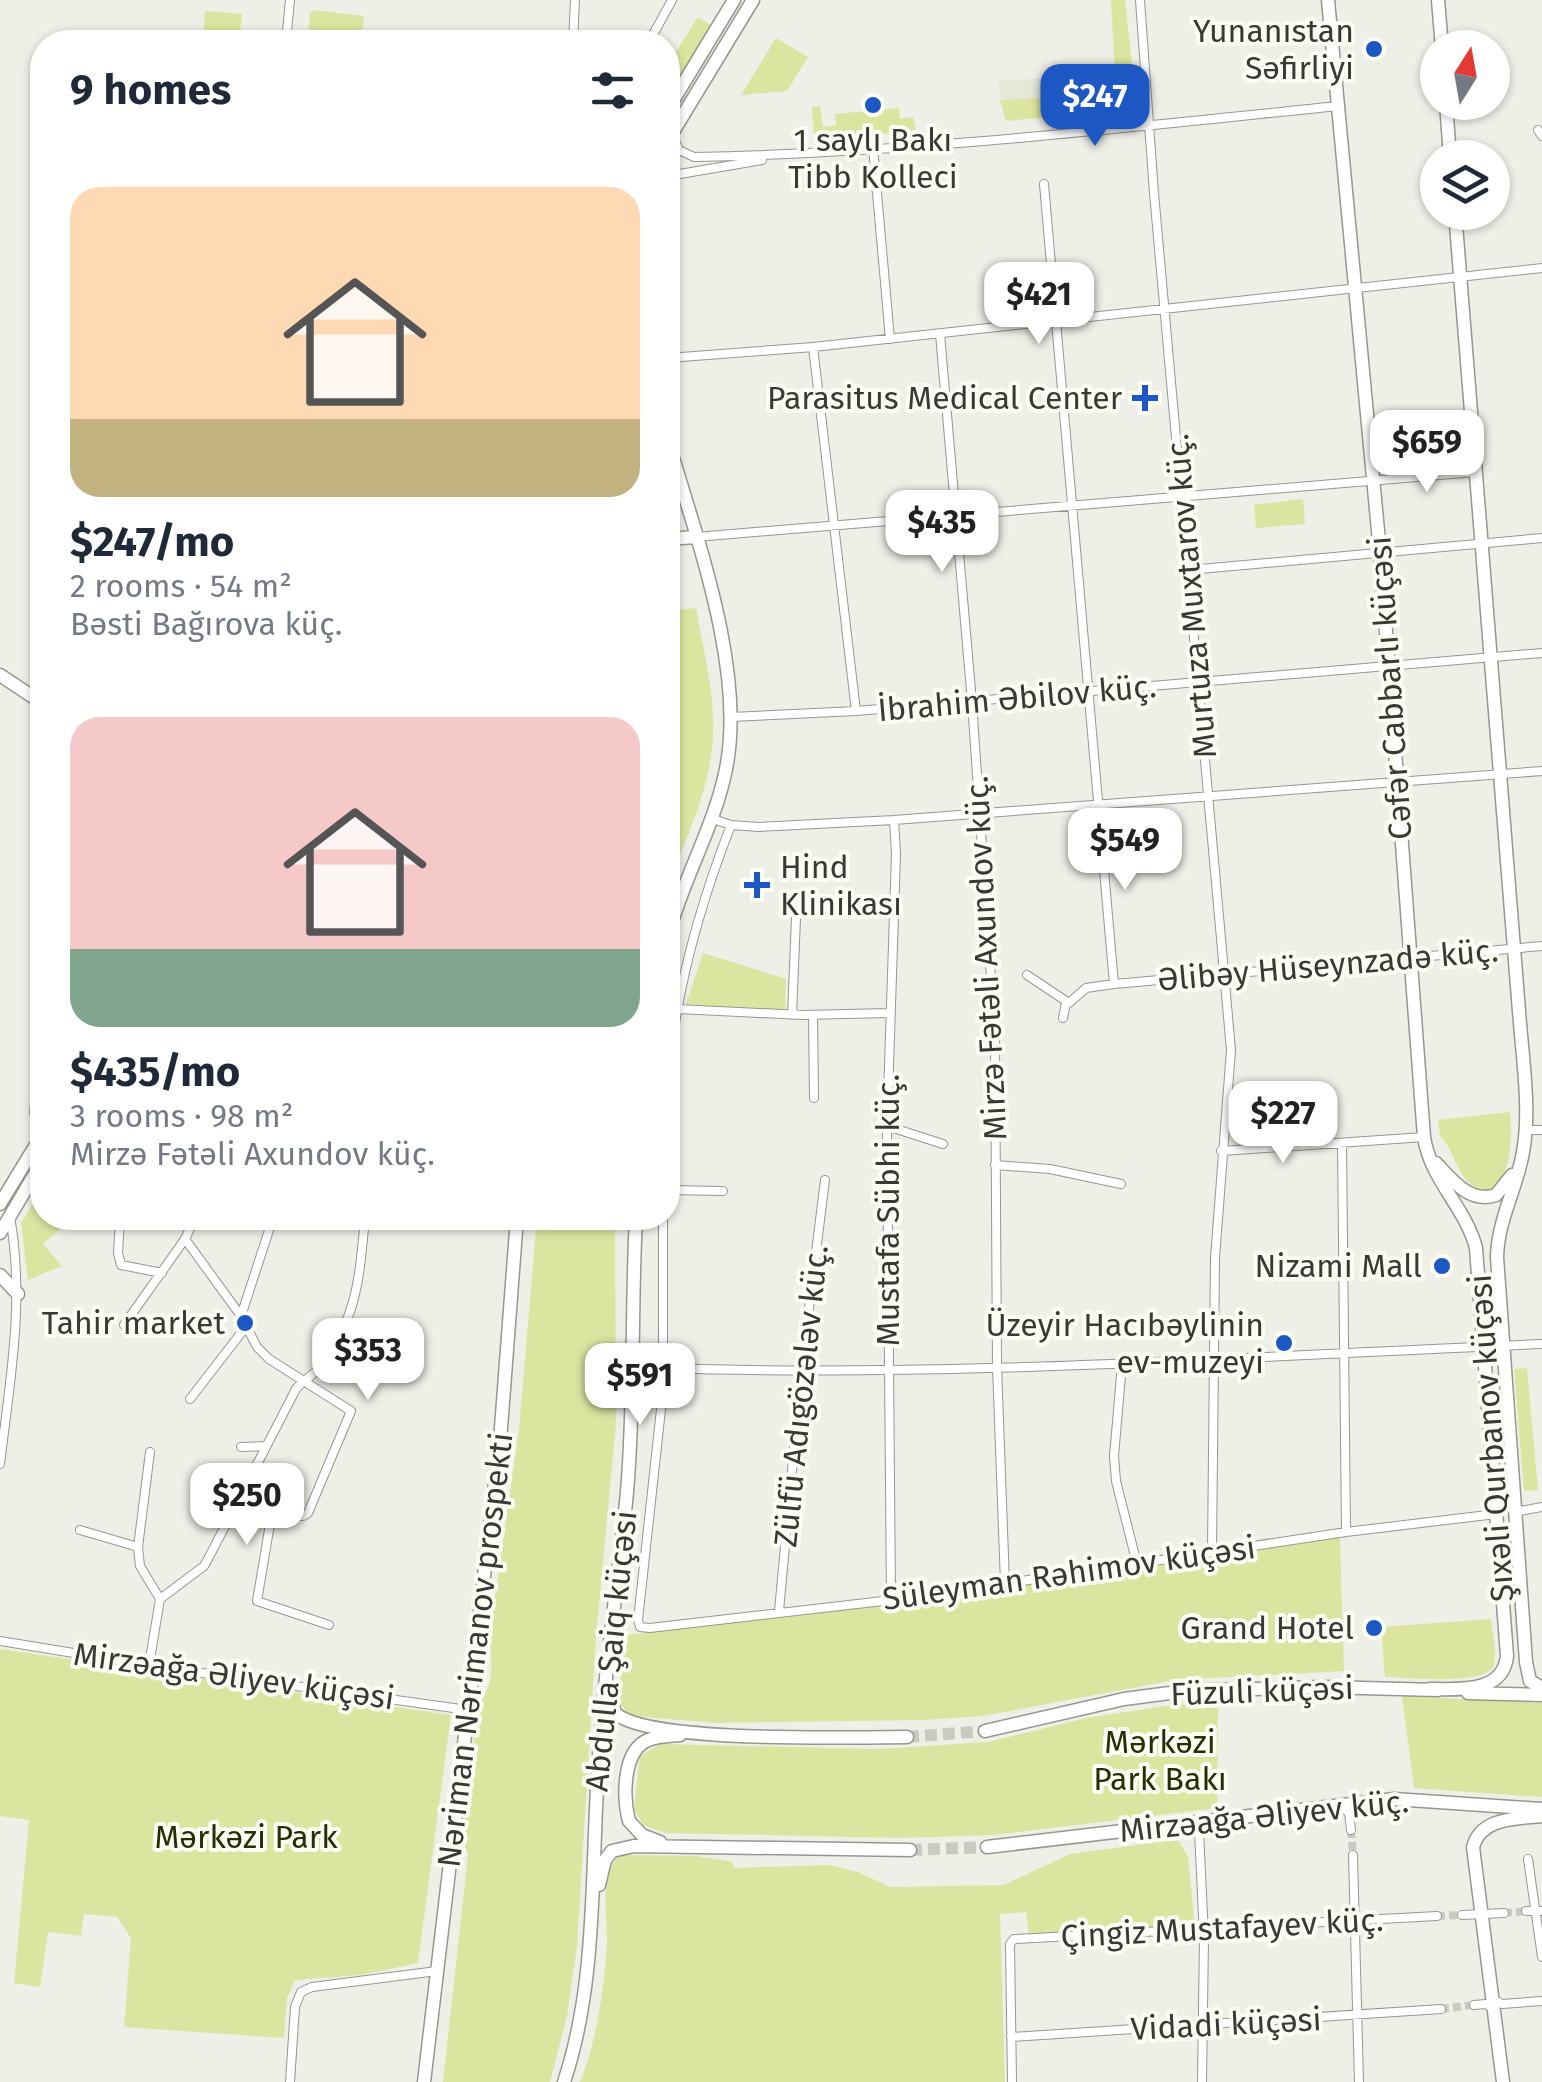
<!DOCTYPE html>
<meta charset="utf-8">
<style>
:root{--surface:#fff;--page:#f2f2f3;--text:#1f2937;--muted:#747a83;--accent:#1c57c3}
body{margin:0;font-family:"Fira Sans",sans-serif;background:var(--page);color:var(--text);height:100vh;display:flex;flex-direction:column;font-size:38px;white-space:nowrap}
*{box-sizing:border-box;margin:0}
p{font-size:32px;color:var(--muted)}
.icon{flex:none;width:55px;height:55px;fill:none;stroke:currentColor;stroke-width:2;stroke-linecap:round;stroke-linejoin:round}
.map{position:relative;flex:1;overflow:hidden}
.panel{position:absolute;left:30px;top:30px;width:650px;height:1200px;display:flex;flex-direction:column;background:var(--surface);border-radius:40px;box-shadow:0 2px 8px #0004}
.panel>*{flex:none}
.needle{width:65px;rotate:11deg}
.buttons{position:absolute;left:1420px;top:30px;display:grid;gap:20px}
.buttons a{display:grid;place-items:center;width:90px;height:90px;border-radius:50%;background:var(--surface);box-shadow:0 2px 8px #0004;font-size:50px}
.price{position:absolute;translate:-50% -85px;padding:0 22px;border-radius:20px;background:#fff;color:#222;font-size:32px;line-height:65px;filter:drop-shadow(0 2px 5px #0008)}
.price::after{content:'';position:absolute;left:50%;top:60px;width:30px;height:22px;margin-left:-15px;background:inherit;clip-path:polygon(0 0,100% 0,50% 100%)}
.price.current{background:var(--accent);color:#fff}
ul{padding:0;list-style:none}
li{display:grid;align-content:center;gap:20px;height:530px;padding:0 40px}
li span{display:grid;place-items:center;height:310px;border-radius:30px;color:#555}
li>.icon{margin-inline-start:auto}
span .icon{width:180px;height:180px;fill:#fffc;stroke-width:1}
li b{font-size:42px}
h2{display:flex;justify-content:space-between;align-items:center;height:120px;padding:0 40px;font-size:42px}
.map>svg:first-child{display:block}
.built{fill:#e5e8d8}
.green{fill:#dbe59f}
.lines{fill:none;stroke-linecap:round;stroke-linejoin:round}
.minor-tunnel{stroke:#cacac3;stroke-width:8;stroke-dasharray:8 4;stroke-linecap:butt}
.primary-tunnel{stroke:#cacac3;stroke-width:12;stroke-dasharray:12 6;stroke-linecap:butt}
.minor-casing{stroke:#969790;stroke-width:10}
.primary-casing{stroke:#969790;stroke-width:15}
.minor{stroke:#fff;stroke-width:8}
.primary{stroke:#fff;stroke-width:12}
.poi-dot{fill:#1c57c3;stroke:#fbfdf4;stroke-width:4}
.labels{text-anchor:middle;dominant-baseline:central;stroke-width:8;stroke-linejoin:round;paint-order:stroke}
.poi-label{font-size:32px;fill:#383835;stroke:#fbfdf4;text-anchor:end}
.street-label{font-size:32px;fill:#383835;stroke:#fbfdf4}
.park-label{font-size:32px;fill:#292d01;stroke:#fbfdf4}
</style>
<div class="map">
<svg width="1542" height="2082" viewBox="0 0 1542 2082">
<rect width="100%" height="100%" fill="#eeefe7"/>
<path class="built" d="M1076,76L1077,95L1000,100L999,81Z"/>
<path class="green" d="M1111,0H1125L1137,109L1006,121L1000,100L1116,93Z
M314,10L364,16L361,42H320L317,38L308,37L310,14Z
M205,11L242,14L239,42H203Z
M698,17L712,26L671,90L668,88V64Z
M776,38L808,57L787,91L741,95Z
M820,106L823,127L836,125L835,114L899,108L900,119L913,117L916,131L814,140L812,107Z
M1460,435L1462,459L1386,466L1385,440Z
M1303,499L1305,524L1256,528L1254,505Z
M696,608C702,644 712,681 713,717C716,776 690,830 668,883V611Z
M703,953L786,979L785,1012L686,1004Z
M1510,1112C1512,1136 1513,1182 1485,1192C1455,1182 1457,1152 1440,1136L1438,1120Z
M42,1189V1218H73L43,1244L62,1266L28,1280L21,1223Z
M537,1218H615L616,1424L596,1637L577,1946L567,2016L550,2082H443L468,1854L462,1837L478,1705C494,1687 493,1661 489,1639L519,1429Z
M1527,1368L1538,1490L1524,1491L1514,1369Z
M1340,1537L1344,1671L1175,1680L983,1716L924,1720L716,1723L632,1716L620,1705L619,1690L628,1635L973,1593Z
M1491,1619C1492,1632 1498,1655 1493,1667C1485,1685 1405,1678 1385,1677L1381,1627Z
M0,1649L451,1715L418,1963L361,1975L295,1980L287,1998L284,2038L124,2027L131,1938L117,1917L84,1914L81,1936L48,1932L40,1987L14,1983L29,1820L0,1816Z
M1402,1696L1542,1703V1797L1414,1788Z
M1185,1703L1186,1708L1218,1706L1217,1808L993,1835L900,1838L665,1833L643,1825L634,1809L640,1756L660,1744L878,1749L988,1742L1086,1718Z
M1174,1840L1179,1841L1188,1857L1195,1927L1029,1935L1026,1912L1000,1914L1005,2082H580C597,2041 604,1989 607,1945C608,1916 598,1877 619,1855L696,1856L733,1862L734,1868L829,1865L858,1872L890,1887L1004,1885L1070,1854Z"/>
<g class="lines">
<path class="minor-tunnel" d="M1351,1830L1353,1855
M1504,1913L1526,1911
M1437,1916L1462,1915
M1441,2009L1474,2005"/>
<path class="primary-tunnel" d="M907,1737L985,1731
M910,1850L987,1847"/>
<g class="minor-casing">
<path id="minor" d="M1140,0L1154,193L1231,1050L1215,1258L1212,1552
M286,42L290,0
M573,42L575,0
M649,42L672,0
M1538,130L1542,136
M672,134L679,150L694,157C909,153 1124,128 1338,106
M873,148L890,339
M668,176L762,160
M1044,184L1114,984
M940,334L972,702L995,1036L997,1366L1005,1584
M813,347L856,711
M668,358L813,347L1542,268
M696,537L1476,472
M1189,570L1542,538
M730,717L856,711L1542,653
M710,818L731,825L759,827L894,820L1542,771
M1027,975L1069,1003L1086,988L1114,984L1542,946
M677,1009L803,1015L889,1013
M42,1013L34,1113L42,1128
M792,1015L796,918
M813,1015L814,1098
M1063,1018L1066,1003
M668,1077C676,989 699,907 731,825
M887,1126L943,1144
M1525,1130H1542
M1342,1144L1346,1532
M1221,1151L1424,1137
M995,1165L1050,1169L1121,1184
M668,1190L723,1191
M120,1218L118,1253L121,1265L162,1273
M663,1218V1391L638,1620L640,1627L650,1628L909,1598L1346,1532L1496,1514
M185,1239L241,1316L257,1347L269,1359L351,1411L308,1513L303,1516L272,1512
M241,1316L273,1218
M124,1325L185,1239L195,1218
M1122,1364L1114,1456L1116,1481L1137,1564
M664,1368C956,1378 1249,1356 1542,1344
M190,1399L245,1328
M241,1447L266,1446
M150,1452L138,1547L140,1566L160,1599
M0,1464C10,1381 25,1300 10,1217
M240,1498L272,1512L257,1601L329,1625
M1514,1512L1542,1507
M80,1530L138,1547
M891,1600L887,1126L896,854L894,820
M779,1611L801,1372L825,1180
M0,1641L159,1667L468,1710
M149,1665L160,1599L204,1566L209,1557L296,1389C303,1380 313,1376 320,1367C358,1316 359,1279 365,1218
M1343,1808L1349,1813L1351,1830
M1191,1824L1199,1831L1204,1937L1202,2082
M1353,1855L1359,2082
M1528,1859L1542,1957
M1526,1911H1542
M1462,1915L1504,1913
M1493,1999L1502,2004L1542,2001
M1474,2005L1486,2004L1492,2008
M1011,2037L1441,2009
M290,2082L295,2007L301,1992L312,1987L437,1971
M1012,2082L1010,1944L1014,1939L1437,1916"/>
</g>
<g class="primary-casing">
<path id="primary" d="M1328,0L1380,552L1424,1137C1430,1179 1466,1208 1476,1248L1507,1656C1503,1694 1458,1689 1429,1689
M1438,0L1442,48
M1446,102L1450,158
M668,109L734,0
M668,140L753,0
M1455,212L1519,1011C1522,1054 1531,1110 1523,1152C1517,1188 1498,1219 1497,1257L1526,1662L1530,1681L1542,1688
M668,441C696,537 746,670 726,769C715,825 683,879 668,935
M668,539L696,537
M0,675L42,703
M1436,1163C1452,1180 1470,1204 1496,1195L1512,1175
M0,1204L42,1135
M0,1233L42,1162
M0,1275L18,1294
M611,1687L614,1712C644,1744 856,1737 907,1737
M1468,1693L1542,1695
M985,1731L1124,1699L1185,1691L1324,1687L1438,1690
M660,1842L642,1835L629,1821C623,1798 622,1751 648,1740C658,1736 670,1736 680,1735
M987,1847L1394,1799L1542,1809
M599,1885L605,1860L612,1851L634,1846L910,1850
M424,2082L500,1441L517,1218
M564,2082C597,1983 591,1875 598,1772C603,1678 618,1585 627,1492C635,1400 631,1309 636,1218
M1503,2082L1473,1847C1481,1817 1516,1819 1542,1816"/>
</g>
<use href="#minor" class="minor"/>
<use href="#primary" class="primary"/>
</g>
<g class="poi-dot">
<circle cx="1374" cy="49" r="10"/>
<circle cx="873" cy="105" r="10"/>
<path d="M1140 383h10v10h10v10h-10v10h-10v-10h-10v-10h10z"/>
<path d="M752 870h10v10h10v10h-10v10h-10v-10h-10v-10h10z"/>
<circle cx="1442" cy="1266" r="10"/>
<circle cx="245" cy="1323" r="10"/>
<circle cx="1284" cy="1343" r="10"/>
<circle cx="1374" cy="1628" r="10"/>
</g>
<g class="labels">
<g class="poi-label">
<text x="1354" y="31">Yunanıstan<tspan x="1354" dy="37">Səfirliyi</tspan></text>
<text x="873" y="140" text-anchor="middle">1 saylı Bakı<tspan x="873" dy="37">Tibb Kolleci</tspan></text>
<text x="1122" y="398">Parasitus Medical Center</text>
<text x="780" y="867" text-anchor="start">Hind<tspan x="780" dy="37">Klinikası</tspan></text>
<text x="1422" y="1266">Nizami Mall</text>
<text x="225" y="1323">Tahir market</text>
<text x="1264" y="1325">Üzeyir Hacıbəylinin<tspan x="1264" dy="37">ev-muzeyi</tspan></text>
<text x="1354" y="1628">Grand Hotel</text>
</g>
<g class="street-label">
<text transform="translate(1191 596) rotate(-95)">Murtuza Muxtarov küç.</text>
<text transform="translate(1390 688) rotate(-94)">Cəfər Cabbarlı küçəsi</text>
<text transform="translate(1017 698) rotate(-5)">İbrahim Əbilov küç.</text>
<text transform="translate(986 958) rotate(-93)">Mirzə Fətəli Axundov küç.</text>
<text transform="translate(1328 965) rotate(-5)">Əlibəy Hüseynzadə küç.</text>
<text transform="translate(888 1210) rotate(-90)">Mustafa Sübhi küç.</text>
<text transform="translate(801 1396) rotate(-84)">Zülfü Adıgözələv küç.</text>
<text transform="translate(1491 1438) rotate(-94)">Şıxəli Qurbanov küçəsi</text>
<text transform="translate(1069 1573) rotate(-8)">Süleyman Rəhimov küçəsi</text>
<text transform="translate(475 1650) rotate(-83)">Nəriman Nərimanov prospekti</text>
<text transform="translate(611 1651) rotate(-84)">Abdulla Şaiq küçəsi</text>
<text transform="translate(234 1676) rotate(8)">Mirzəağa Əliyev küçəsi</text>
<text transform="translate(1262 1691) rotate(-2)">Füzuli küçəsi</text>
<text transform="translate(1264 1816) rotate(-6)">Mirzəağa Əliyev küç.</text>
<text transform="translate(1222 1928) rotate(-3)">Çingiz Mustafayev küç.</text>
<text transform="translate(1226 2024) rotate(-3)">Vidadi küçəsi</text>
</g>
<g class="park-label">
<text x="1160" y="1742">Mərkəzi<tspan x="1160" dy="37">Park Bakı</tspan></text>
<text x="246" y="1837">Mərkəzi Park</text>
</g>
</g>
</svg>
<div class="buttons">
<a><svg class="needle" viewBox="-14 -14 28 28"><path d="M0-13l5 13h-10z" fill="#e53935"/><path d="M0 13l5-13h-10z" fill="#747a83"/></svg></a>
<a><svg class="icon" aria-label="layers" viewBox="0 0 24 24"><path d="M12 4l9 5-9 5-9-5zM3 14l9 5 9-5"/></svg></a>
</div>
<b class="price current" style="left:1095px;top:149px">$247</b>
<b class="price" style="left:1039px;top:347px">$421</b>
<b class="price" style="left:1427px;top:495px">$659</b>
<b class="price" style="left:942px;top:575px">$435</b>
<b class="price" style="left:1125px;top:893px">$549</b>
<b class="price" style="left:1283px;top:1166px">$227</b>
<b class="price" style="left:368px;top:1403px">$353</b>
<b class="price" style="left:640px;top:1428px">$591</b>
<b class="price" style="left:247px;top:1548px">$250</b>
<section class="panel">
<h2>9 homes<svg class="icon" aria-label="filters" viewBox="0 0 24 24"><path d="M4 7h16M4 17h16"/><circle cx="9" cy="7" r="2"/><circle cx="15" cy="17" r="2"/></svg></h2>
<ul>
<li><span style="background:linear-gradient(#ffd9b3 75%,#c2b280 0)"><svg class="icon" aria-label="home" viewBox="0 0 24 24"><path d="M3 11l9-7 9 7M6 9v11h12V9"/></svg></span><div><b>$247/mo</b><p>2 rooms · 54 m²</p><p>Bəsti Bağırova küç.</p></div></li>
<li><span style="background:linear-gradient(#f6c9c9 75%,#7fa58c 0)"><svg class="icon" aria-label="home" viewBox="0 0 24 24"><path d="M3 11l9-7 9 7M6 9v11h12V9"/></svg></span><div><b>$435/mo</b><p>3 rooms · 98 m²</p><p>Mirzə Fətəli Axundov küç.</p></div></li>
</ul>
</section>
</div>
